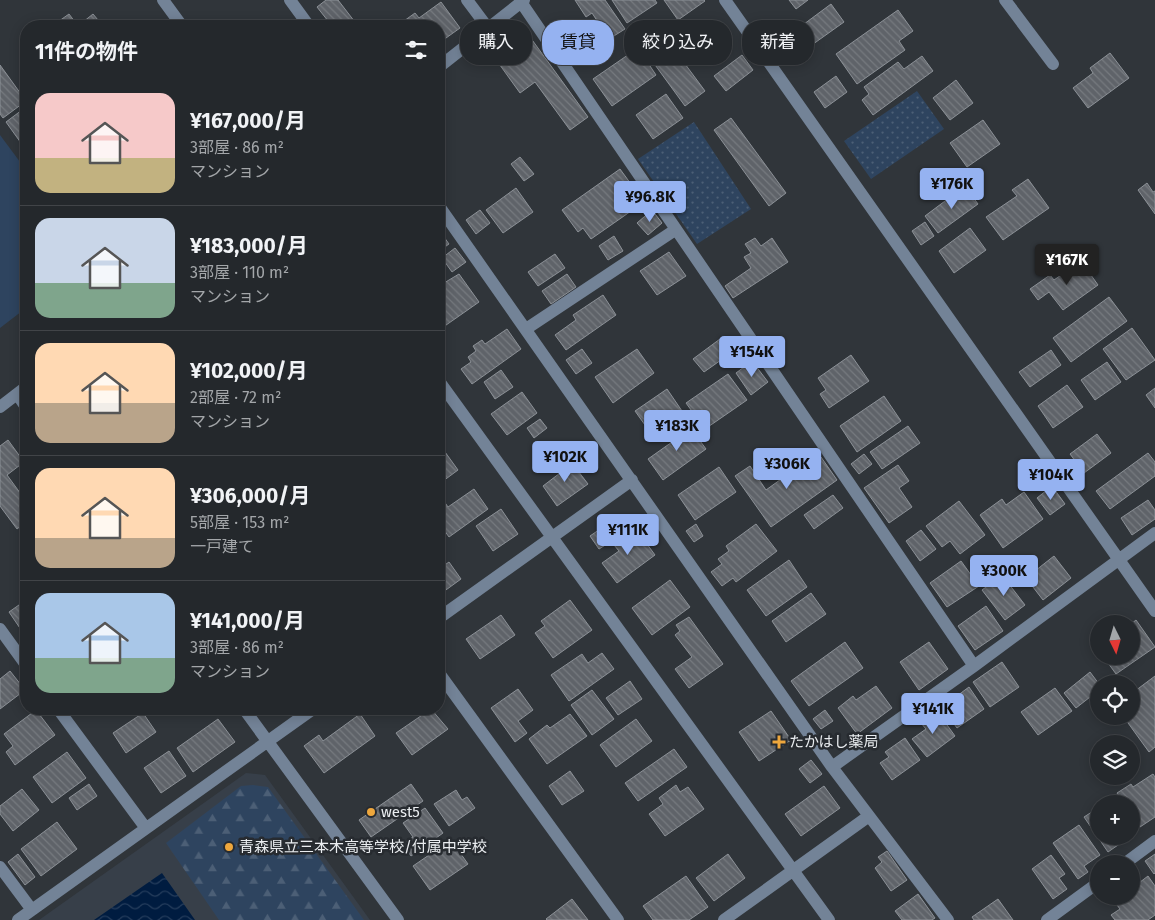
<!DOCTYPE html>
<html lang="ja">
<meta charset="utf-8">
<style>
:root{--surface:#24282c;--page:#2c3034;--text:#f1f3f6;--muted:#a3a6a9;--line:#414448;--accent:#95b2f1}
body{margin:0;font-family:"Fira Sans","Noto Sans JP",sans-serif;background:var(--page);color:var(--text);height:100vh;display:flex;flex-direction:column;font-size:19px;white-space:nowrap}
*{box-sizing:border-box;margin:0}
p{font-size:16px;color:var(--muted)}
.icon{flex:none;width:28px;height:28px;fill:none;stroke:currentColor;stroke-width:2;stroke-linecap:round;stroke-linejoin:round}
.map{position:relative;flex:1;overflow:hidden}
.panel{position:absolute;left:20px;top:20px;width:425px;height:695px;display:flex;flex-direction:column;background:var(--surface);border-radius:20px;box-shadow:0 2px 12px #0003,0 0 0 1px var(--line)}
.panel>*{flex:none}
.hud{position:absolute;left:460px;top:20px;width:475px;height:45px;display:flex;gap:10px}
.needle{width:32px;rotate:175deg}
.controls{position:absolute;left:1090px;top:615px;display:grid;gap:10px}
.controls a{display:grid;place-items:center;width:50px;height:50px;border-radius:50%;background:var(--surface);box-shadow:0 2px 12px #0003,0 0 0 1px var(--line);font-size:25px}
.price{position:absolute;translate:-50% -42px;padding:0 11px;border-radius:5px;background:var(--accent);color:#111;font-size:16px;line-height:32px;filter:drop-shadow(0 1px 2px #0008)}
.price::after{content:'';position:absolute;left:50%;top:30px;width:15px;height:11px;margin-left:-8px;background:inherit;clip-path:polygon(0 0,100% 0,50% 100%)}
.price.selected{background:#222;color:#fff}
ul{padding:0;list-style:none}
li{display:flex;align-items:center;gap:15px;height:125px;padding:0 15px}
li+li{border-top:1px solid var(--line)}
li span{display:grid;place-items:center;flex:none;width:140px;height:100px;border-radius:15px;color:#555}
li>.icon{margin-inline-start:auto}
span .icon{width:60px;height:60px;fill:#fffc;stroke-width:1}
li b{font-size:21px}
h2{display:flex;justify-content:space-between;align-items:center;height:60px;padding:0 15px;font-size:21px}
.tag{padding:0 18px;border-radius:20px;background:var(--surface);box-shadow:0 2px 12px #0003,0 0 0 1px var(--line);font-size:18px;line-height:45px}
.tag.selected{background:var(--accent);color:#111}
.map>svg:first-child{display:block}
.built{fill:#373f49}
.forest{fill:url(#forest-firs)}
.garden{fill:url(#garden-dots)}
.pitch{fill:#2e445f}
.water{fill:url(#water-waves)}
.building{fill:url(#building-back-hatch);stroke:#8c9197}
.lines{fill:none;stroke-linecap:round;stroke-linejoin:round}
.minor{stroke:#738397;stroke-width:12}
.poi-dot{fill:#eea73d;stroke:#272b30;stroke-width:2}
.labels{text-anchor:middle;dominant-baseline:central;stroke-width:5;stroke-linejoin:round;paint-order:stroke}
.poi-label{font-size:15px;fill:#eaedf0;stroke:#272b30;text-anchor:start}
</style>
<div class="map">
<svg width="1155" height="920" viewBox="0 0 1155 920">
<defs>
<pattern id="forest-firs" width="22" height="20" patternUnits="userSpaceOnUse" patternTransform="scale(1.25)"><rect width="22" height="20" fill="#2e445f"/><path d="M5 1l3.5 6h-7zM16 11l3.5 6h-7z" fill="#4c5f76"/></pattern>
<pattern id="garden-dots" width="8" height="8" patternUnits="userSpaceOnUse" patternTransform="scale(1.25)"><rect width="8" height="8" fill="#2e445f"/><path d="M2 2h.1M6 6h.1" fill="none" stroke="#4c5f76" stroke-width="1.8" stroke-linecap="round"/></pattern>
<pattern id="water-waves" width="16" height="10" patternUnits="userSpaceOnUse" patternTransform="scale(1.25)"><rect width="16" height="10" fill="#001c40"/><path d="M0 5q4-4 8 0t8 0" fill="none" stroke="#253d5c"/></pattern>
<pattern id="building-back-hatch" width="6" height="6" patternUnits="userSpaceOnUse" patternTransform="scale(1.25)"><rect width="6" height="6" fill="#5f6369"/><path d="M-1 5l2 2M0 0l6 6M5-1l2 2" fill="none" stroke="#767a7f"/></pattern>
</defs>
<rect width="100%" height="100%" fill="#30353a"/>
<path class="built" d="M246,773L265,775L370,920H39Z"/>
<path class="forest" d="M253,785L268,787L364,920H219L166,843L241,786Z"/>
<path class="garden" d="M917,91L944,129L871,179L844,141Z
M694,122L751,209L697,244L638,159Z"/>
<path class="pitch" d="M0,135L26,170V308L0,328Z"/>
<path class="water" d="M162,873L195,920H94Z"/>
<path class="building" d="M326,0H338L358,26H332L317,7Z
M575,0H605L625,29L609,39L592,13L586,17Z
M612,0H655L657,3L627,23Z
M664,0H704L705,1L678,20Z
M789,0H808L796,9Z
M441,2L460,28L439,43V26H397L415,13L419,18Z
M831,4L844,22L809,47L796,30Z
M898,10L913,31L899,41L905,50L857,84L836,54Z
M69,14L78,26L93,14L103,26H52Z
M654,22L705,91L685,106L634,36Z
M530,37L588,117L570,130L535,82L520,93L497,61Z
M638,48L656,75L612,106L593,79Z
M1110,53L1129,78L1088,108L1073,88L1093,73L1090,68Z
M742,55L753,70L726,91L714,76Z
M922,56L933,71L873,115L862,100L869,94L864,87L898,62L904,69Z
M0,65L26,101L3,118L0,114Z
M836,76L847,92L825,108L814,92Z
M956,80L973,103L950,120L933,98Z
M666,94L683,118L653,139L636,115Z
M26,107V150L6,122Z
M731,118L786,193L769,206L714,130Z
M983,120L1000,144L967,167L950,143Z
M520,157L534,174L524,181L511,164Z
M620,169L644,202L591,239L583,228L578,232L562,210Z
M1028,179L1049,208L1003,240L986,217L1017,196L1012,190Z
M1147,183L1153,192L1155,191V214L1138,190Z
M965,186L978,204L938,233L925,216Z
M516,188L533,212L503,233L486,210Z
M480,210L490,223L476,234L466,220Z
M652,210L662,223L648,235L637,223Z
M925,222L934,236L921,245L912,231Z
M970,228L986,250L954,273L939,251Z
M439,230L449,244L439,251Z
M614,236L623,251L608,260L599,246Z
M755,238L761,246L772,238L788,262L733,298L725,286L751,268L744,257L751,253L745,244Z
M455,248L466,262L452,272L442,258Z
M669,252L686,276L657,295L640,271Z
M555,254L565,268L538,286L528,272Z
M1081,261L1098,285L1063,310L1049,292L1038,300L1030,289L1050,275L1054,280Z
M459,274L479,302L439,330V286Z
M567,274L576,287L551,304L542,291Z
M603,295L616,315L566,350L555,335L576,320L573,315Z
M1109,297L1127,321L1071,362L1053,338Z
M1132,328L1155,360L1126,380L1103,349Z
M507,329L521,349L472,384L461,369L471,362L468,357L476,351L473,346L482,340L485,344Z
M720,339L731,353L704,372L693,359Z
M582,349L592,363L576,374L566,360Z
M637,349L654,373L613,403L595,377Z
M1051,350L1061,365L1030,387L1019,372Z
M851,355L869,381L829,408L820,394L826,390L818,378Z
M752,361L768,382L751,395L736,373Z
M1107,362L1121,382L1095,400L1081,380Z
M501,370L513,387L495,399L484,382Z
M728,374L747,400L705,429L686,403Z
M1067,385L1083,407L1053,428L1038,406Z
M1155,388V408L1146,395Z
M667,389L682,411L650,432L635,411Z
M522,392L537,413L507,435L491,414Z
M884,396L901,421L857,452L840,426Z
M540,419L547,428L534,438L527,428Z
M687,423L706,449L663,480L648,459L672,442L668,436Z
M908,426L920,443L882,469L870,452Z
M1097,434L1111,453L1084,473L1070,454Z
M8,440L24,462L7,475L26,501V522L17,529L0,506V446Z
M440,445L458,470L439,484V446Z
M1148,453L1155,462V476L1110,509L1096,491Z
M864,454L872,464L859,474L851,464Z
M821,457L837,480L771,527L735,476L750,466L766,490L802,464L805,469Z
M569,459L588,484L557,506L543,486L560,473L556,468Z
M898,465L909,481L899,488L912,507L889,523L864,488Z
M719,467L736,492L695,520L678,495Z
M1052,486L1065,504L1050,515L1037,498Z
M474,489L488,509L449,537L439,523V494L448,507Z
M1024,492L1043,519L1003,548L980,515L1002,499L1006,505Z
M833,495L843,508L814,529L804,515Z
M1148,500L1155,510V519L1132,535L1121,518Z
M959,501L985,535L960,554L950,541L942,547L926,526Z
M501,509L518,534L493,551L476,526Z
M696,524L703,536L694,542L686,531Z
M756,524L777,551L736,582L733,578L722,586L711,572L722,564L718,559L729,551L726,546Z
M606,525L615,539L599,549L590,536Z
M636,529L655,555L617,583L602,563L619,551L614,545Z
M921,530L936,549L920,561L906,541Z
M1054,556L1071,578L1043,600L1026,578Z
M789,560L807,587L766,616L747,590Z
M961,561L979,586L947,607L930,583Z
M449,562L461,579L439,595V569Z
M1002,575L1025,605L1005,620L982,590Z
M670,580L690,607L652,635L632,608Z
M811,593L826,614L786,642L772,621Z
M26,600V637L9,612Z
M570,600L592,630L553,658L535,633L545,626L541,621Z
M986,606L1003,631L975,650L958,626Z
M501,615L515,635L480,659L466,639Z
M689,617L723,664L689,688L675,669L692,657L675,635L680,631L676,625Z
M1136,620L1155,647L1116,674L1103,656H1131V624Z
M845,642L863,668L809,706L791,681Z
M929,642L948,669L919,690L900,662Z
M602,653L614,669L569,701L551,675L582,654L588,663Z
M1002,662L1019,687L990,707L973,682Z
M10,671L25,690L0,709V679Z
M1090,672L1099,684V690L1076,708L1064,693Z
M1155,676V747L1149,752L1123,716H1131V694Z
M630,681L642,699L618,715L606,698Z
M876,686L892,708L857,734L838,708L853,696L856,700Z
M969,687L984,709L957,728L942,707Z
M1055,688L1072,711L1038,735L1021,712Z
M518,689L533,710L518,721L527,733L515,742L491,708Z
M592,690L614,719L592,735L571,705Z
M431,709L448,729L412,755L396,733Z
M36,710L55,735L15,765L6,752L13,746L4,734Z
M825,710L833,721L821,729L813,719Z
M771,711L791,740L759,761L739,732Z
M937,711L955,736L927,757L912,739L926,729L921,723Z
M143,713L156,732L126,753L113,733Z
M360,714L375,736L324,773L304,746L319,735L323,741Z
M570,714L587,736L547,764L529,739L547,725L550,728Z
M218,719L235,742L193,772L177,748Z
M636,719L652,741L616,767L600,745Z
M905,738L920,760L892,780L880,763L889,757L885,752Z
M674,749L687,767L638,801L625,783Z
M169,751L186,776L161,793L144,768Z
M67,752L86,778L52,803L33,777Z
M811,760L822,774L810,783L799,769Z
M570,771L584,791L562,805L549,786Z
M1153,774L1155,777V817L1140,827L1131,815V804H1124L1117,793L1131,784L1133,787Z
M89,784L97,796L77,810L69,798Z
M411,784L423,801L371,837L359,820Z
M676,785L680,792L688,787L704,809L665,836L649,814L663,804L659,798Z
M824,786L840,808L801,836L785,814Z
M22,789L39,810L13,831L0,814V806Z
M456,790L462,800L467,797L475,808L449,826L434,804Z
M425,808L443,833L411,856L403,844L413,837L403,823Z
M1098,808L1099,836H1131L1108,852L1084,817Z
M57,822L77,849L41,876L21,849Z
M1079,825L1100,855L1084,866L1088,872L1078,879L1053,843Z
M451,840L468,864L430,890L413,866Z
M887,851L907,880L891,891L875,868L882,862L878,857Z
M18,854L35,877L25,885L8,862Z
M728,854L745,878L714,901L696,878Z
M1155,854V873L1154,874L1145,861Z
M1051,855L1065,874L1059,878L1067,889L1053,899L1032,869Z
M686,876L708,907L689,920H653L643,906Z
M1148,876L1155,886V915L1148,920H1115L1111,915L1120,909L1114,901L1120,896H1131V889Z
M918,894L935,918L932,920H902L895,911Z
M572,899L588,920H547L546,919Z
M998,899L1013,920H974L972,917Z"/>
<g class="lines">
<path class="minor" d="M163,0L182,26
M290,0L309,26
M467,0L488,28
M725,0L1155,611
M1005,0L1053,64
M521,2L974,666
M439,67L524,0
M439,206L832,767L948,920
M526,329L675,230
M439,381L829,920
M17,394L26,407
M0,407L26,387
M439,618L632,480
M0,629L26,665
M439,673L618,920
M58,709L145,827
M244,709L398,920
M832,767L974,666L1155,533
M1124,864L1155,841
M0,867L32,910
M18,920L313,709
M724,920L869,816
M1047,920L1099,882"/>
</g>
<g class="poi-dot">
<path d="M776.5 734.5h5v5h5v5h-5v5h-5v-5h-5v-5h5z"/>
<circle cx="371" cy="812" r="5"/>
<circle cx="229" cy="847" r="5"/>
</g>
<g class="labels">
<g class="poi-label">
<text x="789" y="742">たかはし薬局</text>
<text x="381" y="812">west5</text>
<text x="239" y="847">青森県立三本木高等学校/付属中学校</text>
</g>
</g>
</svg>
<div class="controls">
<a><svg class="needle" viewBox="-14 -14 28 28"><path d="M0-13l5 13h-10z" fill="#e53935"/><path d="M0 13l5-13h-10z" fill="#a3a6a9"/></svg></a>
<a><svg class="icon" aria-label="locate" viewBox="0 0 24 24"><circle cx="12" cy="12" r="6"/><path d="M12 2v4M12 18v4M2 12h4M18 12h4"/></svg></a>
<a><svg class="icon" aria-label="layers" viewBox="0 0 24 24"><path d="M12 4l9 5-9 5-9-5zM3 14l9 5 9-5"/></svg></a>
<a>+</a>
<a>−</a>
</div>
<b class="price" style="left:952px;top:210px">¥176K</b>
<b class="price" style="left:650px;top:223px">¥96.8K</b>
<b class="price selected" style="left:1067px;top:286px">¥167K</b>
<b class="price" style="left:752px;top:378px">¥154K</b>
<b class="price" style="left:677px;top:452px">¥183K</b>
<b class="price" style="left:565px;top:483px">¥102K</b>
<b class="price" style="left:787px;top:490px">¥306K</b>
<b class="price" style="left:1051px;top:501px">¥104K</b>
<b class="price" style="left:628px;top:556px">¥111K</b>
<b class="price" style="left:1004px;top:597px">¥300K</b>
<b class="price" style="left:933px;top:735px">¥141K</b>
<div class="hud">
<a class="tag">購入</a>
<a class="tag selected">賃貸</a>
<a class="tag">絞り込み</a>
<a class="tag">新着</a>
</div>
<section class="panel">
<h2>11件の物件<svg class="icon" aria-label="filters" viewBox="0 0 24 24"><path d="M4 7h16M4 17h16"/><circle cx="9" cy="7" r="2"/><circle cx="15" cy="17" r="2"/></svg></h2>
<ul>
<li><span style="background:linear-gradient(#f6c9c9 65%,#c2b280 0)"><svg class="icon" aria-label="home" viewBox="0 0 24 24"><path d="M3 11l9-7 9 7M6 9v11h12V9"/></svg></span><div><b>¥167,000/月</b><p>3部屋 · 86 m²</p><p>マンション</p></div></li>
<li><span style="background:linear-gradient(#c9d6e8 65%,#7fa58c 0)"><svg class="icon" aria-label="home" viewBox="0 0 24 24"><path d="M3 11l9-7 9 7M6 9v11h12V9"/></svg></span><div><b>¥183,000/月</b><p>3部屋 · 110 m²</p><p>マンション</p></div></li>
<li><span style="background:linear-gradient(#ffd9b3 60%,#b9a48a 0)"><svg class="icon" aria-label="home" viewBox="0 0 24 24"><path d="M3 11l9-7 9 7M6 9v11h12V9"/></svg></span><div><b>¥102,000/月</b><p>2部屋 · 72 m²</p><p>マンション</p></div></li>
<li><span style="background:linear-gradient(#ffd9b3 70%,#b9a48a 0)"><svg class="icon" aria-label="home" viewBox="0 0 24 24"><path d="M3 11l9-7 9 7M6 9v11h12V9"/></svg></span><div><b>¥306,000/月</b><p>5部屋 · 153 m²</p><p>一戸建て</p></div></li>
<li><span style="background:linear-gradient(#a9c7e8 65%,#7fa58c 0)"><svg class="icon" aria-label="home" viewBox="0 0 24 24"><path d="M3 11l9-7 9 7M6 9v11h12V9"/></svg></span><div><b>¥141,000/月</b><p>3部屋 · 86 m²</p><p>マンション</p></div></li>
</ul>
</section>
</div>
